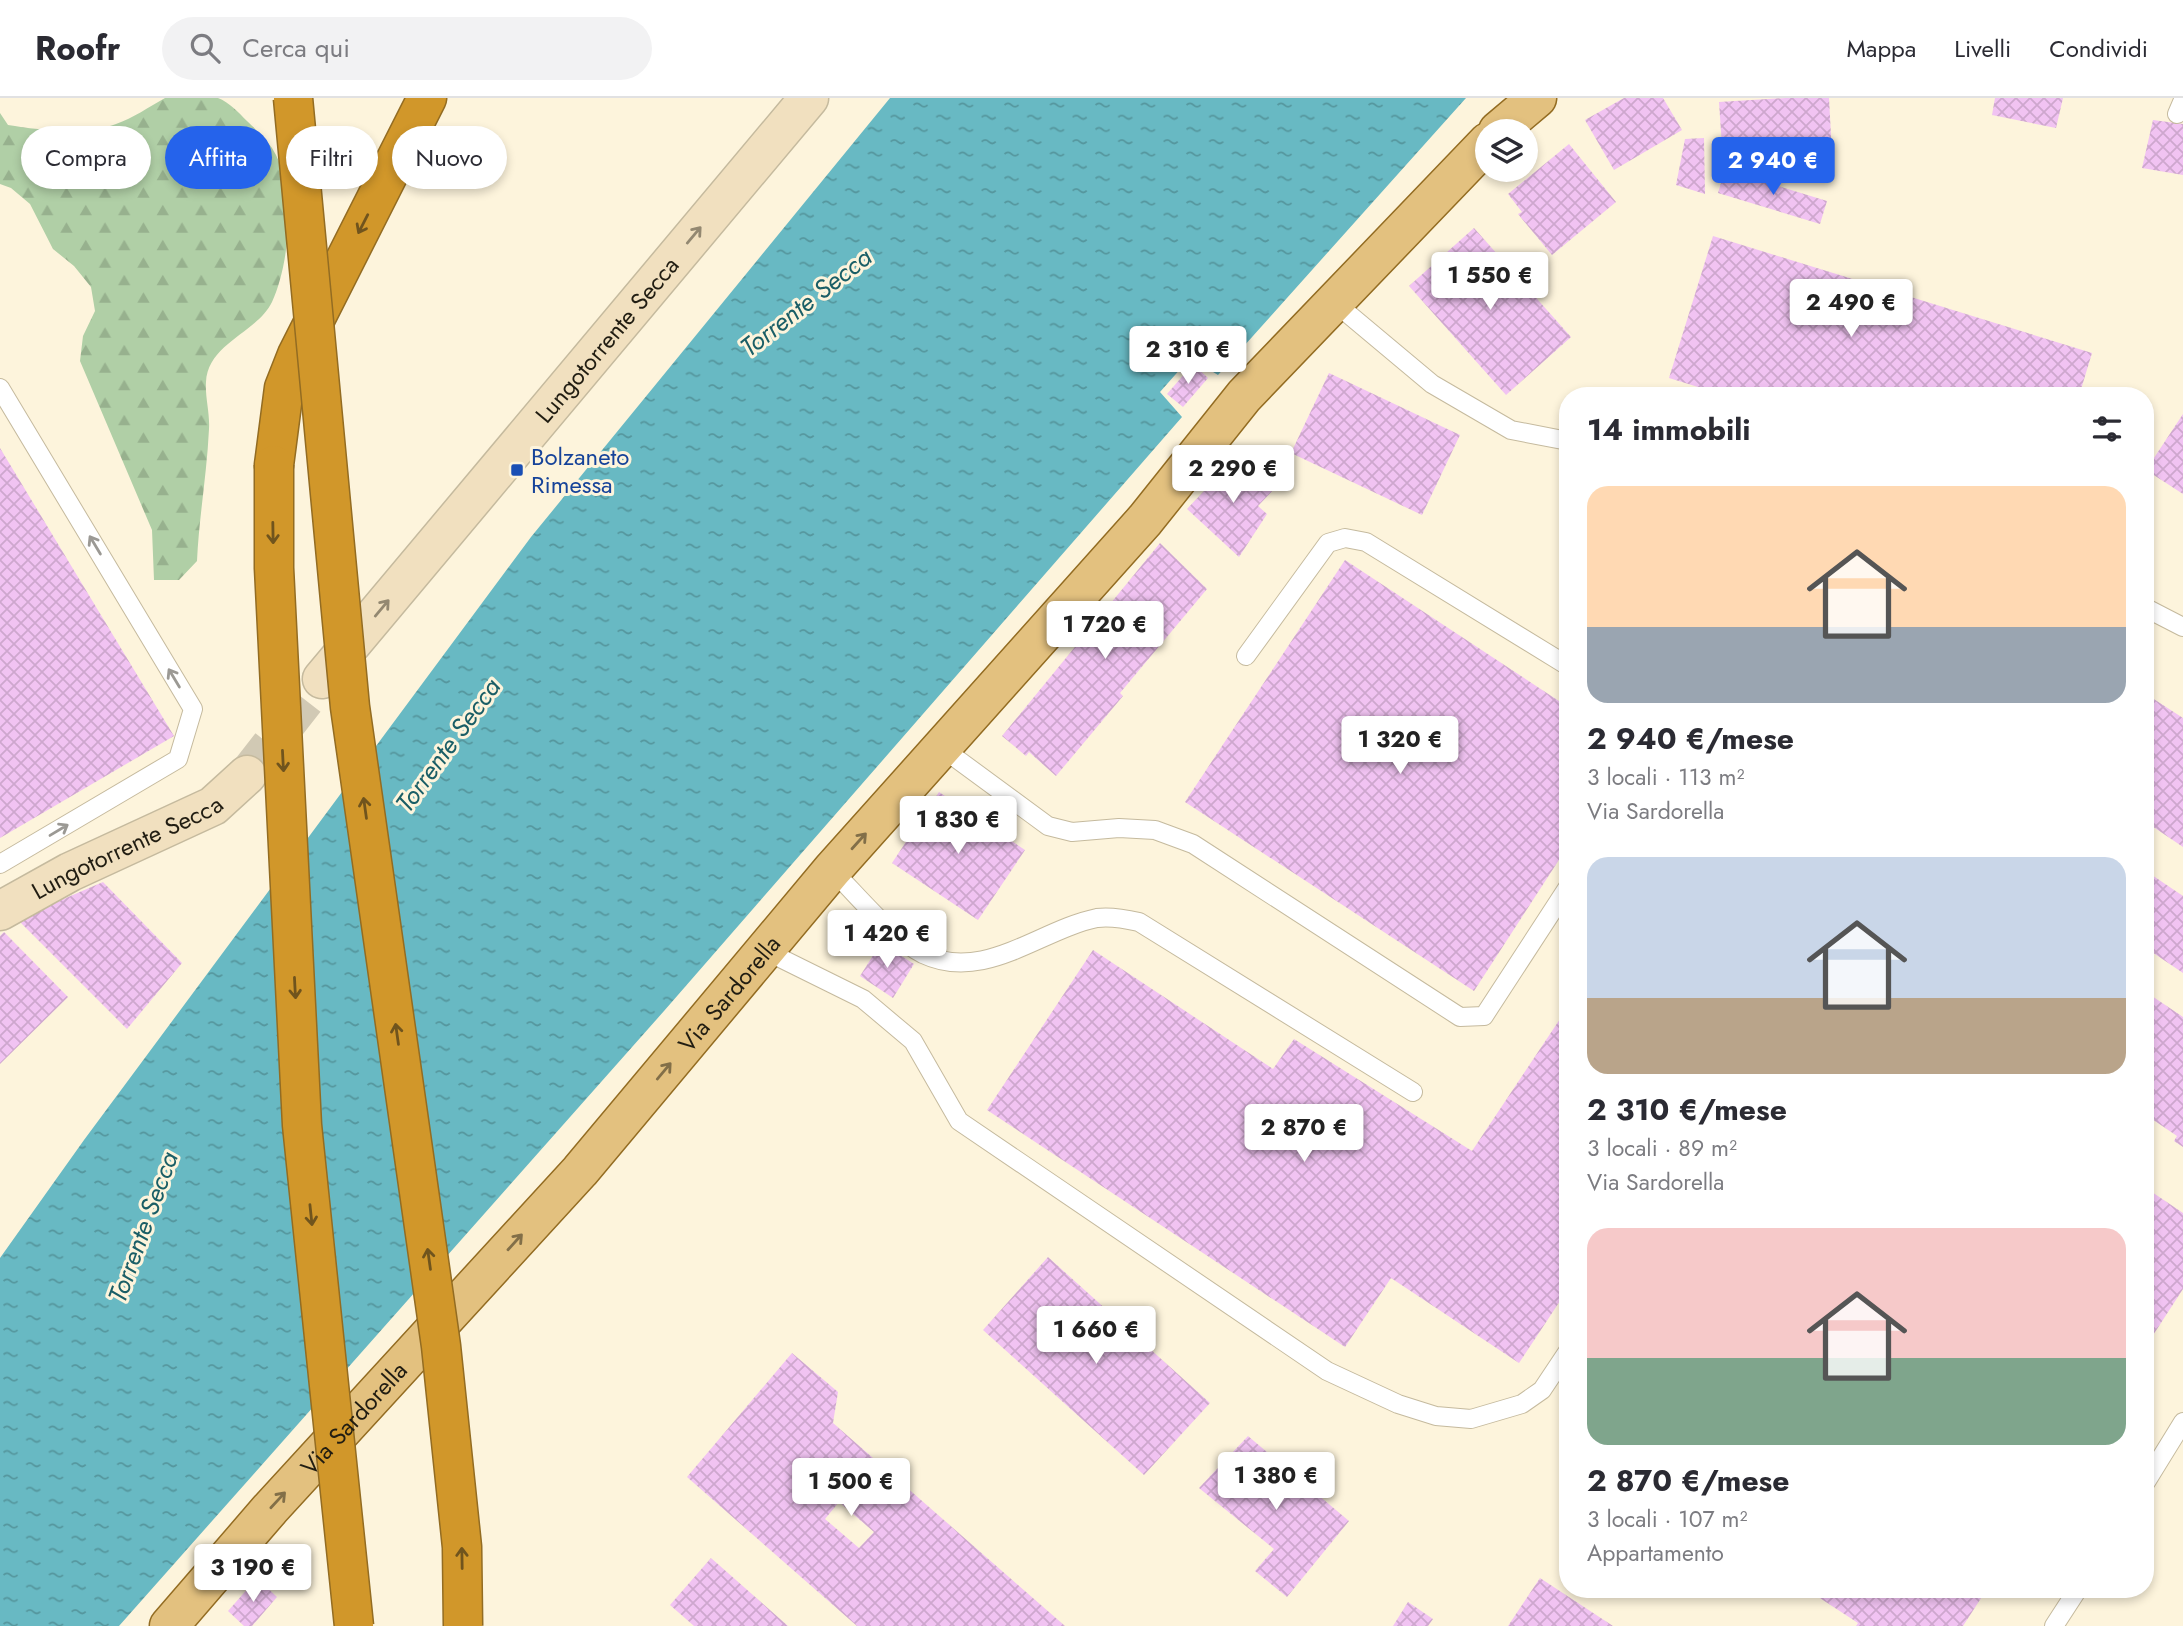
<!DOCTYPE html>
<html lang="it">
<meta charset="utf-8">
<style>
:root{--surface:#fff;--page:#f2f2f3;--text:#2b2b33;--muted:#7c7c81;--line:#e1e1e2;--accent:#2563eb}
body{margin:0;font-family:Jost,sans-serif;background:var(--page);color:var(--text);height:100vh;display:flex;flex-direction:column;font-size:26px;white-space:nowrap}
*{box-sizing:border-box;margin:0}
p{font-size:23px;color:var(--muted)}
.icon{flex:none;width:38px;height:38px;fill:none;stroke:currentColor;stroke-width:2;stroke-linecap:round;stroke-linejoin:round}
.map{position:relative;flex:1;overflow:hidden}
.sheet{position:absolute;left:1559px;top:289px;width:595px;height:1211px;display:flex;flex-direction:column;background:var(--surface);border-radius:28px;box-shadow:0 4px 10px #0003}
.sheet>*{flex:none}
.banner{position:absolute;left:21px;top:28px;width:665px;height:63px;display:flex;gap:14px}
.buttons{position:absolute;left:1475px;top:21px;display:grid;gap:14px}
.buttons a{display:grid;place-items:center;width:63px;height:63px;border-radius:50%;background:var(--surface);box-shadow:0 4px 10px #0003;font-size:35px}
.price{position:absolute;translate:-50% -60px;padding:0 16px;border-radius:7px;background:#fff;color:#222;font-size:23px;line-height:46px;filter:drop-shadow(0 2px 4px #0008)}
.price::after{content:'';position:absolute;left:50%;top:42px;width:21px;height:16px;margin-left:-10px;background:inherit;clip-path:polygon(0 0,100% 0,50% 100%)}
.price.current{background:var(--accent);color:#fff}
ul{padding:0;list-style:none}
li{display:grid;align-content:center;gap:14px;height:371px;padding:0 28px}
li span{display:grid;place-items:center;height:217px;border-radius:21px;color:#555}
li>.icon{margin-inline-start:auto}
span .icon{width:126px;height:126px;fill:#fffc;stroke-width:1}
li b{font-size:30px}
h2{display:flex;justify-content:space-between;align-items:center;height:84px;padding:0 28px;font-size:30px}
.tag{padding:0 24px;border-radius:32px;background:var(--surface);box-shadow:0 4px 10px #0003;font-size:24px;line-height:63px}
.tag.current{background:var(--accent);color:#fff}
header{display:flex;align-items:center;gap:42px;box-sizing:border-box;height:98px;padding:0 35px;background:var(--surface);border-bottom:2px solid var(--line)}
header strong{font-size:33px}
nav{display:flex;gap:38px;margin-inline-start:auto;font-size:24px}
.search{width:490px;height:63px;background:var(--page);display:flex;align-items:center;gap:18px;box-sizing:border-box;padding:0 24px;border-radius:38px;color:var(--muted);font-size:26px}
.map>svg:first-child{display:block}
.forest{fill:url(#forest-firs)}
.water{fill:url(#water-ripples)}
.building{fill:url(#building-cross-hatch);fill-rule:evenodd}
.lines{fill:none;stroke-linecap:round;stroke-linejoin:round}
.secondary-tunnel{stroke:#d1c9b4;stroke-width:38;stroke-dasharray:38 19;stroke-linecap:butt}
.lane-casing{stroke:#c5ba9e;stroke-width:20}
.secondary-casing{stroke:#c5ba9e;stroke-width:41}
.primary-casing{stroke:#936c22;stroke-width:41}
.highway-casing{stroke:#936c22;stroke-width:41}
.lane{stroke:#fff;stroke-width:18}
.secondary{stroke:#f1e0bf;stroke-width:38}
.primary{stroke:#e3c17f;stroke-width:38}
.highway{stroke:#d1972a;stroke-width:38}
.highway-bridge-casing{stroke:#936c22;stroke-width:41;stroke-linecap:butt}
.highway-bridge{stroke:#d1972a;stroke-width:38}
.oneway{stroke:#70541d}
.oneway2{stroke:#938871}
.oneway3{stroke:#9b9994}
.oneway4{stroke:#826f48}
.transit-dot{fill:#1a4fb4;stroke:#fdf4dc;stroke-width:2.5}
.labels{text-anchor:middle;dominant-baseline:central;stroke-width:6;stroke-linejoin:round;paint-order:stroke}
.street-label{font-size:24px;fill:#211d12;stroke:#fdf4dc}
.transit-label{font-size:24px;fill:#164399;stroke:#fdf4dc;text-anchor:start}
.water-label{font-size:26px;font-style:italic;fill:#1a5e66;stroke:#fdf4dc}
</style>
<header>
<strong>Roofr</strong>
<div class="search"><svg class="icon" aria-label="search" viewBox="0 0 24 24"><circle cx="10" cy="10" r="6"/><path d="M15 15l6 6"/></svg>Cerca qui</div>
<nav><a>Mappa</a><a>Livelli</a><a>Condividi</a></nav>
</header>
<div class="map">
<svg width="2183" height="1528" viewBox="0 0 2183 1528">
<defs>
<pattern id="forest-firs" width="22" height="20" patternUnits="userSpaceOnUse" patternTransform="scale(1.75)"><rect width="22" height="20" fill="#b0cfa6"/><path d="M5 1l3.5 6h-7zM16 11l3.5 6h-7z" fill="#97b18e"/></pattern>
<pattern id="water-ripples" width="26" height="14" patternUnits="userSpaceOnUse" patternTransform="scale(1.75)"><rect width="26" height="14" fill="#68b9c3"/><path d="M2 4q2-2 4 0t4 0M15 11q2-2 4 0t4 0" fill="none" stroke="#55969d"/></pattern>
<pattern id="building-cross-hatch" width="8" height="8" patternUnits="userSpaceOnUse" patternTransform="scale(1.75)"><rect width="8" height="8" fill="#f1c3f2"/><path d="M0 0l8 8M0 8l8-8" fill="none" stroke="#cea7ce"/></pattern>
</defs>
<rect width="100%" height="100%" fill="#fdf4dc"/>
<path class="forest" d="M165,0C180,0 203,0 218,0C229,4 239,15 247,23C255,31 265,40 272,50C297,88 290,165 272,204C257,235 208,245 206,284C205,299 210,315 209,331C207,375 199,419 197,463L179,482H154L152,432L80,263L83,238L95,213L91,189L74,168L53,151L30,106L11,90L0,86V15L8,27C40,32 85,38 116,26C133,20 149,9 165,0Z"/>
<path class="water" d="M890,0H1466L1218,277L1190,260L1160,294L1182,319L664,913L119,1528H0V1160L84,1042L531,439Z"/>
<path class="building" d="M1624,0H1663L1682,32L1614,72L1585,22Z
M1786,0H1829L1832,56L1723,63L1719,4Z
M1995,0H2063L2056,30L1992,17Z
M2153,22L2183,26V77L2142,70Z
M1704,40L1705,96L1676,87L1685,41Z
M1569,46L1616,104L1552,157L1518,116L1522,114L1508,96Z
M1725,72L1827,103L1820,126L1718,95Z
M1474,130L1571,239L1506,297L1409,188Z
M1713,138L2092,255L2079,298H1727L1669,280Z
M1193,266L1208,280L1183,309L1167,296Z
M1329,275L1460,337L1422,417L1291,355Z
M2183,316V396L2146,372Z
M0,350L174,638L0,740Z
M1238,357L1274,391L1258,408L1267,416L1239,459L1187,411Z
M1160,445L1207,491L1120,595L1123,598L1056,678L1029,654L1026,658L1002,638Z
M1345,462L1568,609V748L1474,893L1185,704Z
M2146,596L2183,620V749L2146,724Z
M939,694L1025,752L978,822L892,765Z
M2146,773L2183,798V875L2146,850Z
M103,784L182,865L127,931L17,821Z
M4,834L68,899L0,966V838Z
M881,845L914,866L893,900L860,878Z
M1093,852L1273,971L1294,941L1472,1053L1568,909V1204L1562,1200L1519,1265L1391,1180L1345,1249L987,1012Z
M2146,894L2183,919V1049L2174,1043L2177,1038L2146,1017Z
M2146,1090L2183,1115V1191L2146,1248Z
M1048,1159L1210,1305L1144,1377L983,1232Z
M792,1255L838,1294L833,1325L1065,1528H857L687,1379ZM839,1404L874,1434L859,1450L825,1421Z
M1248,1338L1349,1423L1287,1499L1255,1473L1274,1451L1199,1390Z
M711,1460L788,1528H694L670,1507Z
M257,1480L277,1499L252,1528H244L228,1513Z
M1540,1480L1613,1528H1508Z
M1806,1491H1987L1963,1528H1856L1858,1525Z
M1408,1504L1433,1521L1428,1528H1393Z"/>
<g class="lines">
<path class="secondary-tunnel" d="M247,677L322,581"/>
<g class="lane-casing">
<path id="lane" d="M2177,16L2183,2
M1334,204L1432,286L1511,332L1568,343
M0,290L193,611L178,661L0,766
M2146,510L2183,529
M1246,558L1328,445L1345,440L1366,444L1568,568
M942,650L1048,728L1072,734L1119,730L1155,732L1193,746L1460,919L1484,918L1568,789
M832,772C858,798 892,840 923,856C984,885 1039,832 1097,820C1111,818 1126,821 1139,824L1413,994
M766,853L863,901L913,943L959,1023L1327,1273L1398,1306L1436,1318L1471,1321L1522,1306L1542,1292L1568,1253
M2146,1384L2183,1324
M2054,1528L2078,1491"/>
</g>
<g class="secondary-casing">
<g id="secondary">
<path id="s1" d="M322,581L809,0"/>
<path id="s2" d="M0,813L70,774L213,708L247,677"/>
</g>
</g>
<g class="primary-casing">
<g id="primary">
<path d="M1498,33L1537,0"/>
<path id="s3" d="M169,1528L270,1411L580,1073L832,772L1145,422L1244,298L1488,44"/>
</g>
</g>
<g class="highway-casing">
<path id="highway" d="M274,367L284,290L297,257L427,0"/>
</g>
<use href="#lane" class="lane"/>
<use href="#secondary" class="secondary"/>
<use href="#primary" class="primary"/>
<use href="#highway" class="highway"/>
<g class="highway-bridge-casing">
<path id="highway-bridge" d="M293,0L350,609L441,1248L462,1449L463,1528
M274,367V470L302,1027L354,1528"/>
</g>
<use href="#highway-bridge" class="highway-bridge"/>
</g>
<defs><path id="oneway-shaft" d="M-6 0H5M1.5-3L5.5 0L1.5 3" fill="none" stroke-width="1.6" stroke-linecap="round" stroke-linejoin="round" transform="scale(1.75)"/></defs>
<g class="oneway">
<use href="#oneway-shaft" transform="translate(363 126) rotate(117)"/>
<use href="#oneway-shaft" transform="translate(273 435) rotate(89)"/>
<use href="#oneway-shaft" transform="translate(283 663) rotate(87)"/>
<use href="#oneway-shaft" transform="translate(365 710) rotate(-98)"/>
<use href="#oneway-shaft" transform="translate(295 890) rotate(87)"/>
<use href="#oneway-shaft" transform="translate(397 936) rotate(-98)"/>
<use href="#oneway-shaft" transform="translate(311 1117) rotate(84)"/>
<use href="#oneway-shaft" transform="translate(429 1161) rotate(-98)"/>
<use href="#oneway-shaft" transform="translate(462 1460) rotate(-91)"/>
</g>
<g class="oneway2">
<use href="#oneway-shaft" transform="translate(694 137) rotate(-50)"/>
<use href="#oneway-shaft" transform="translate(382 510) rotate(-50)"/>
</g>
<g class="oneway3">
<use href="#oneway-shaft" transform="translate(95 447) rotate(-121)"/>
<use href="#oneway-shaft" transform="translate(174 580) rotate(-121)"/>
<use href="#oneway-shaft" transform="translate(59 732) rotate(-31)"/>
</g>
<g class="oneway4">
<use href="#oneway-shaft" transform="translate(859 743) rotate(-48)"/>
<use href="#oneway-shaft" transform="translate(664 973) rotate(-50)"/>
<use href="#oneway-shaft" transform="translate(515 1144) rotate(-48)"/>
<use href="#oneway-shaft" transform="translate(278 1402) rotate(-47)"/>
</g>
<rect class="transit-dot" x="510" y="365" width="14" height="14" rx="3.5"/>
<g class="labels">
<g class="street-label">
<text stroke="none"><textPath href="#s1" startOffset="443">Lungotorrente Secca</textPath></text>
<text stroke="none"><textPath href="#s2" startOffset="142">Lungotorrente Secca</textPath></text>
<text stroke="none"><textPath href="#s3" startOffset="845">Via Sardorella</textPath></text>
<text stroke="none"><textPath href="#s3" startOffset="278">Via Sardorella</textPath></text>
</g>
<g class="transit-label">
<text x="531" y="358">Bolzaneto<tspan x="531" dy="28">Rimessa</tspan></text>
</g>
<g class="water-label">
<text transform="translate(806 204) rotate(-38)">Torrente Secca</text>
<text transform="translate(448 647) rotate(-54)">Torrente Secca</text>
<text transform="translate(143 1129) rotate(-70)">Torrente Secca</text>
</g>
</g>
</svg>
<div class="buttons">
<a><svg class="icon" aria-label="layers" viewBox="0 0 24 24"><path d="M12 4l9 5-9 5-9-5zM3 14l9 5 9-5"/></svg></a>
</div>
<b class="price current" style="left:1773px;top:99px">2 940 €</b>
<b class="price" style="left:1490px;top:214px">1 550 €</b>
<b class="price" style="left:1851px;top:241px">2 490 €</b>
<b class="price" style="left:1188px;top:288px">2 310 €</b>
<b class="price" style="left:1233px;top:407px">2 290 €</b>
<b class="price" style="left:1105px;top:563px">1 720 €</b>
<b class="price" style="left:1400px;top:678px">1 320 €</b>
<b class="price" style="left:958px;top:758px">1 830 €</b>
<b class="price" style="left:887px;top:872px">1 420 €</b>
<b class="price" style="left:1304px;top:1066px">2 870 €</b>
<b class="price" style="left:1096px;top:1268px">1 660 €</b>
<b class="price" style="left:1276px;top:1414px">1 380 €</b>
<b class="price" style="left:851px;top:1420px">1 500 €</b>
<b class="price" style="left:253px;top:1506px">3 190 €</b>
<div class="banner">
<a class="tag">Compra</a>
<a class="tag current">Affitta</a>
<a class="tag">Filtri</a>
<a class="tag">Nuovo</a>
</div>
<section class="sheet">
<h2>14 immobili<svg class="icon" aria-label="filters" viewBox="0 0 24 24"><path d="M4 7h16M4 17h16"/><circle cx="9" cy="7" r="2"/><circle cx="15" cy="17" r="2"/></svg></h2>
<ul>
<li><span style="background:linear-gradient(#ffd9b3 65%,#9aa5b1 0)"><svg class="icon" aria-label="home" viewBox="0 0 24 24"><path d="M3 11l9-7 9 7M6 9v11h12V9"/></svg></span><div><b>2 940 €/mese</b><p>3 locali · 113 m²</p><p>Via Sardorella</p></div></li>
<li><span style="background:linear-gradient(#c9d6e8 65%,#b9a48a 0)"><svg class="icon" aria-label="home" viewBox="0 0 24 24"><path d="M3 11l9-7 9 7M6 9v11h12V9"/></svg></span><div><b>2 310 €/mese</b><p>3 locali · 89 m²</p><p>Via Sardorella</p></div></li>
<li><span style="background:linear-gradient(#f6c9c9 60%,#7fa58c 0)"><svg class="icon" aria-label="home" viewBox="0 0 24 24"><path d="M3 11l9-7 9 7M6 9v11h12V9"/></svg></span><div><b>2 870 €/mese</b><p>3 locali · 107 m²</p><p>Appartamento</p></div></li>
</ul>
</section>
</div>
